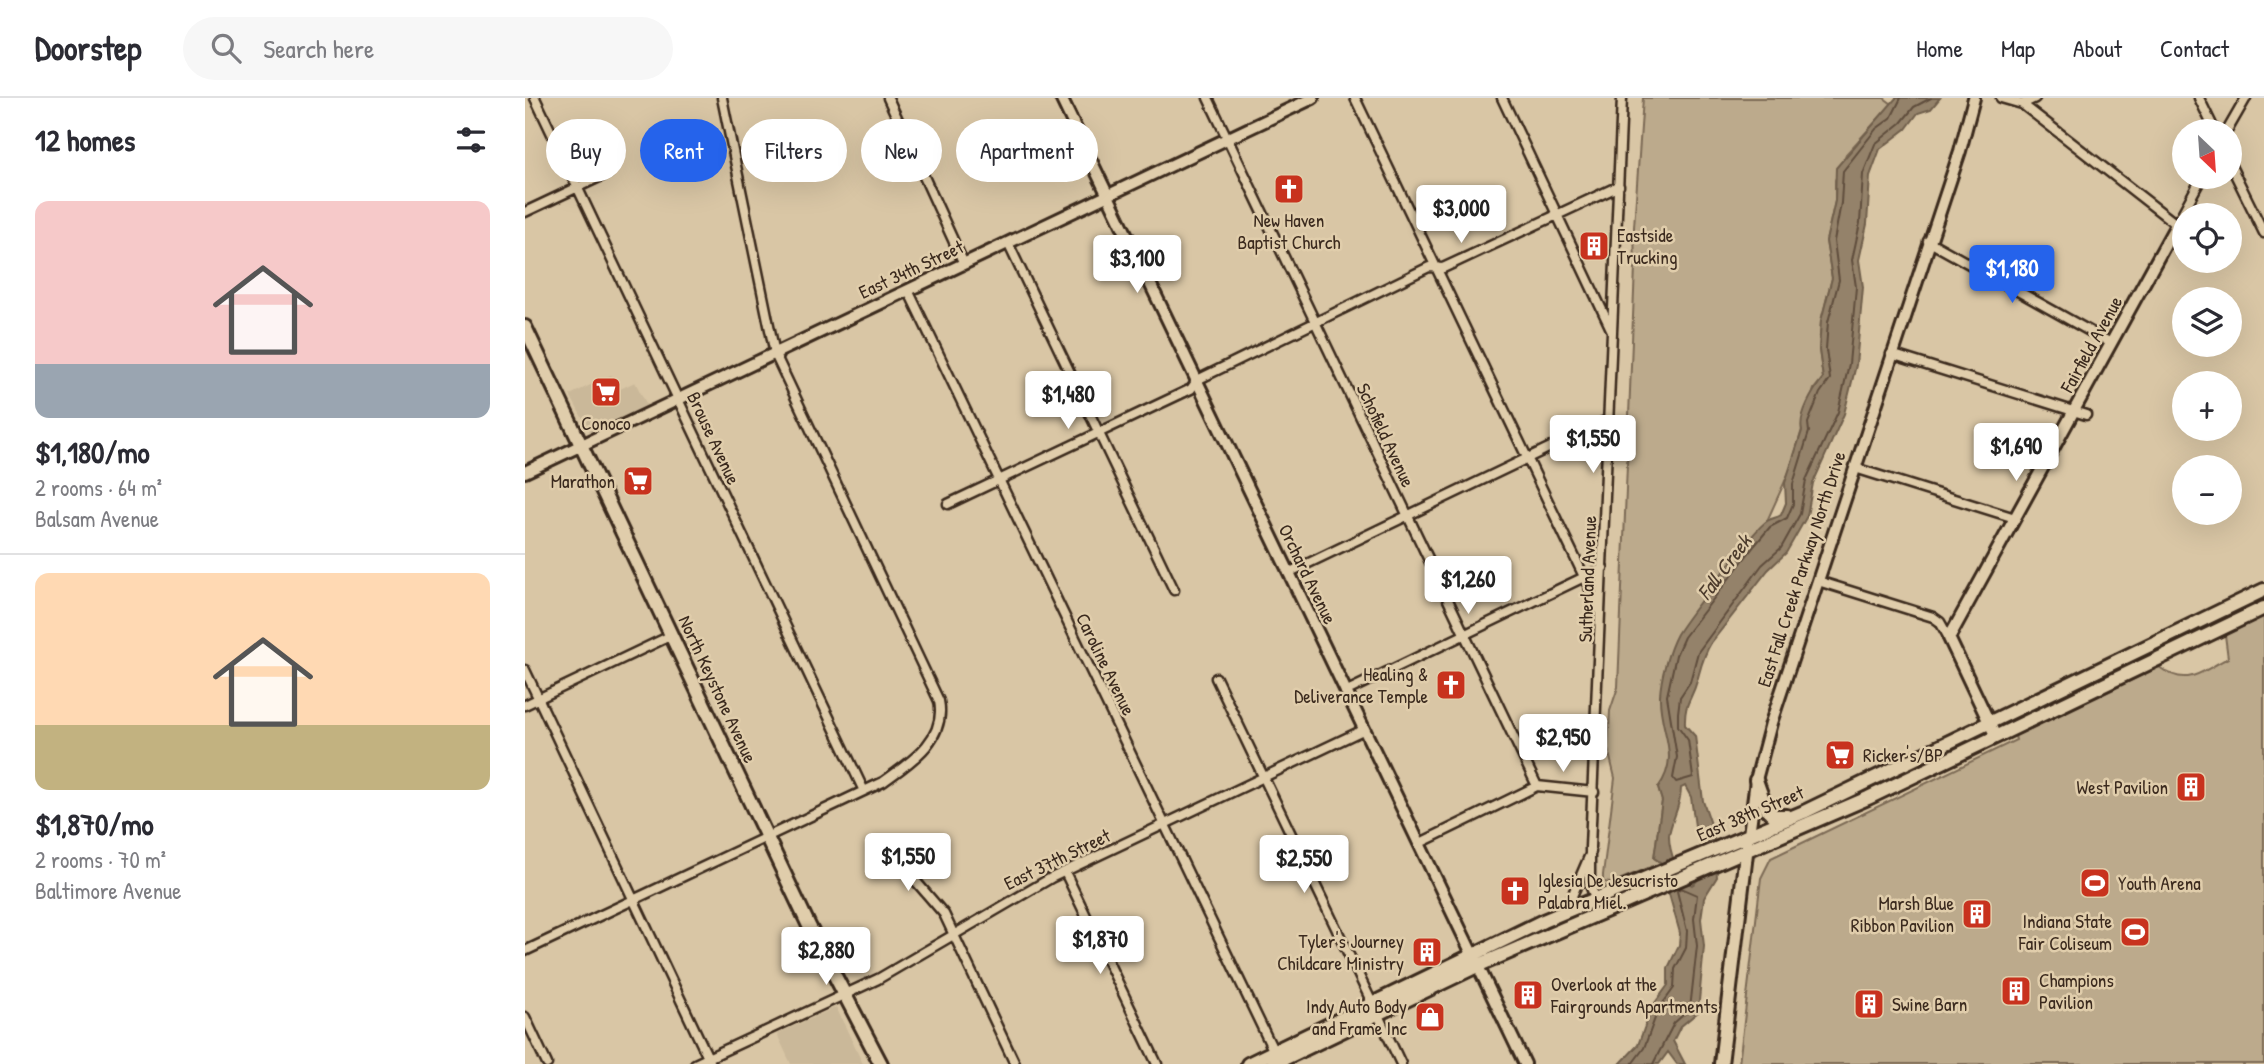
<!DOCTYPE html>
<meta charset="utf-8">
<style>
:root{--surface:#fff;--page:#f7f7f7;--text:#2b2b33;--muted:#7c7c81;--line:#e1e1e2;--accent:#2563eb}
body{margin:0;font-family:"Patrick Hand",sans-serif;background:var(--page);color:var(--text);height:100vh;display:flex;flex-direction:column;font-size:26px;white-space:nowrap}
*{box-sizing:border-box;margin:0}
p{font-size:23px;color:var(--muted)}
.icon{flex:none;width:38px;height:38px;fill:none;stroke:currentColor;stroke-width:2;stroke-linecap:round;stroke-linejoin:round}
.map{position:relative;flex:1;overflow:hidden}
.side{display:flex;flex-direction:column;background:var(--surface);width:525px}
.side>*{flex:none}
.top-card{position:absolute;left:21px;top:21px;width:665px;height:63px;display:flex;gap:14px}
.needle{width:46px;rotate:155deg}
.buttons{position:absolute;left:1647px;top:21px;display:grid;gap:14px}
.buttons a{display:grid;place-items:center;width:70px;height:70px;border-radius:50%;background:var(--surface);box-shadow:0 7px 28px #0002;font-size:35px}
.price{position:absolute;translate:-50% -60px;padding:0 16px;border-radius:7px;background:#fff;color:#222;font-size:23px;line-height:46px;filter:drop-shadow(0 2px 4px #0008)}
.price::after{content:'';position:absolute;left:50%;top:42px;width:21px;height:16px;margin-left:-10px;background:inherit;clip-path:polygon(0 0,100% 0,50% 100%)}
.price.active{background:var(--accent);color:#fff}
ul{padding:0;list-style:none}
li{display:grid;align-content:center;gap:14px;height:371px;padding:0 35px}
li+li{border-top:2px solid var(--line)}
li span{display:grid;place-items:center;height:217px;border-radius:14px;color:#555}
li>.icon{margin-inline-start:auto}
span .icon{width:126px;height:126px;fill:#fffc;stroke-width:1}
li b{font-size:30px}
h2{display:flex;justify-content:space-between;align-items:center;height:84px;padding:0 35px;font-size:30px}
.pill{padding:0 24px;border-radius:32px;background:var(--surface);box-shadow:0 7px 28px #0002;font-size:24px;line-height:63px}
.pill.active{background:var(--accent);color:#fff}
header{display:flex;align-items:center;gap:42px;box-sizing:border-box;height:98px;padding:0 35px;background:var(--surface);border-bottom:2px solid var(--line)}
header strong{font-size:33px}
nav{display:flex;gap:38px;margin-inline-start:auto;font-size:24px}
.search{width:490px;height:63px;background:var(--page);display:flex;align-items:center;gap:18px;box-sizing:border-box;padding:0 24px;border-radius:38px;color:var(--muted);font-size:26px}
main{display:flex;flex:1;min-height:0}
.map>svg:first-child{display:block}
.built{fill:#cab899}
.green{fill:#bcaa8c;stroke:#7c6a55;stroke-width:2}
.water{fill:#94826a;stroke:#705f4c;stroke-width:2;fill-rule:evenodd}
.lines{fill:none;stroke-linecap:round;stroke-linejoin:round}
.shore{stroke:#5f4d3c;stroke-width:2}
.street-casing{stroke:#3b2a1e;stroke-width:13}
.secondary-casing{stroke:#3b2a1e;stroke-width:16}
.primary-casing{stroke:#3b2a1e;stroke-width:18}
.street{stroke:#e0cdab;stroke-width:8}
.secondary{stroke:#e0cdab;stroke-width:10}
.primary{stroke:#e0cdab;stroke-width:12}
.labels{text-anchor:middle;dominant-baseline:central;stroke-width:5;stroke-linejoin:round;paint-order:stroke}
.poi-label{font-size:19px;fill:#3b2a1e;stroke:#e0cdab;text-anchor:start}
.street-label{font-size:19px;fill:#3b2a1e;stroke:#e0cdab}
.water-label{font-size:21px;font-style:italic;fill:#4d3c2d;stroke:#e0cdab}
</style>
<header>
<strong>Doorstep</strong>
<div class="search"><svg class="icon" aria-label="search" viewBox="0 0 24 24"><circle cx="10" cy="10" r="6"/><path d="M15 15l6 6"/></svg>Search here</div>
<nav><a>Home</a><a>Map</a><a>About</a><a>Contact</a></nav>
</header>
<main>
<section class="side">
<h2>12 homes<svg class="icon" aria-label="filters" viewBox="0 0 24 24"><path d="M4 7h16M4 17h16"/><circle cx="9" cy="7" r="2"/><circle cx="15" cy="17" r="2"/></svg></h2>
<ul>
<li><span style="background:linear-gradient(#f6c9c9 75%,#9aa5b1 0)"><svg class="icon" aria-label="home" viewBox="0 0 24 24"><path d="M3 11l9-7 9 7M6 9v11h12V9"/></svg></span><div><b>$1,180/mo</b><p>2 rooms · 64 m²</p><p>Balsam Avenue</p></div></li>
<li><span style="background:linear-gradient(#ffd9b3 70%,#c2b280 0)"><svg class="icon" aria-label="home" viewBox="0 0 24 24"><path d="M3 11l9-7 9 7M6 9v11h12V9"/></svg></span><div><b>$1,870/mo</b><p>2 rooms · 70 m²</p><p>Baltimore Avenue</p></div></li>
</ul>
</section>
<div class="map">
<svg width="1739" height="966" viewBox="0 0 1739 966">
<rect width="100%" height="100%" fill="#d9c6a5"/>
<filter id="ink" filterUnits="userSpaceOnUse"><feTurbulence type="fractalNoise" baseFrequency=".0143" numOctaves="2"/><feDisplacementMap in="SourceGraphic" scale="14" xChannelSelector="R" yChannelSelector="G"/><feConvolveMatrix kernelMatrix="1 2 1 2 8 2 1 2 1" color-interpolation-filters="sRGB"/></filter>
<g filter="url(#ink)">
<path class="built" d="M86,277L93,292L110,284L123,309L66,336L45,297Z
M311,909L338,966H266L252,936Z"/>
<path class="green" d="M1118,0H1359L1367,6L1321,56L1310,82V103L1301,143L1307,180L1296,223L1294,252L1298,280L1289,291L1265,372L1242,423L1153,536L1135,597L1146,660L1142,677L1133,690L1137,703L1129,760L1136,765L1086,785L1078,784V777L1090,680L1083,651L1085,613L1093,589L1110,169L1109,129Z
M1739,518V966H1214L1236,780L1246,760L1491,642L1490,638L1634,569C1663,590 1675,574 1703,560L1700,537Z"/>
<path class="water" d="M1371,0H1415L1406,11L1393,15L1381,31L1355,51L1345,78L1342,126L1334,162L1338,189L1331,267L1319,316L1288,385L1282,418L1261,455L1243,472L1186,545C1178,558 1176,569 1172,583C1167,602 1159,604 1160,627L1170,638L1178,703L1188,732L1192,779L1179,800L1176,821L1179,848L1173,914L1155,929L1148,943L1160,966H1152L1143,954L1134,966H1095L1113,947L1127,909L1143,887V870L1154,847L1155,835L1135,764L1129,760L1137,703L1133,690C1157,656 1134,634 1135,598C1136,579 1143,553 1152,536C1162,520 1229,431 1242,423C1246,420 1252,420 1256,417L1261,405L1260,385L1277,333C1273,317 1288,293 1298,280L1294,252L1296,223L1307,180L1301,143L1310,103L1311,70ZM1160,688L1166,699L1171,735L1183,741C1179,756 1181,779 1167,787C1153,780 1144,753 1144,738C1145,724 1156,709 1156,690Z"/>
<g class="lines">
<path class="shore" d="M1376,0L1366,20L1351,31L1318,73L1316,105L1309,143L1314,182L1303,224L1301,251L1305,281L1295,295L1283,325L1284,334L1268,386V406L1262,420L1245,429L1230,447L1159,539L1151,557L1142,598L1152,659L1148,680L1151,684L1168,679L1163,642L1153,628V615L1155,599L1165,584L1173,554L1237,467L1256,450L1275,416L1281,382L1313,314L1324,266L1331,189L1327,162L1335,125L1338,76L1350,46L1376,25L1389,9L1406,0
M1107,966L1119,950L1133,912L1149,890L1150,871L1161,850L1162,833L1152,793L1156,790L1172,797L1169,821L1172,848L1165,911L1149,925L1128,966"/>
<g class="street-casing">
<path id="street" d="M10,0L339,693
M363,0L439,166
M683,0L1012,688
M830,0L1075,512
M977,0L1086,231
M1476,0L1497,6L1651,126
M1674,0L1690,33
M1497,6L1510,0
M1702,33L1721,0
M1704,64L1739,135
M0,114L83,75
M1651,127L1677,79
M1403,143L1586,245
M483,145L649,492
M383,192L749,954
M1366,256L1561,317
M670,283L904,169L918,170L1094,88
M1330,370L1490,420
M423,406L666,291L671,284
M763,475L1084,321
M1293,483L1408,519L1415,524L1424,540
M0,572L186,966
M691,580L848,907
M820,594L1078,470
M0,607L147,537
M363,743L376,766L419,816L490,966
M893,746L1012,688L1069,694
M540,774L632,966
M1071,802L1065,787V749L1097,0
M1041,812L1066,754
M0,853L358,684C384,665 422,642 414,603L250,256L197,0
M853,917L876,966
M0,919L22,966
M170,966L353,881L526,780L838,632"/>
</g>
<g class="secondary-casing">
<path id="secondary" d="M536,0L1000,966
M0,374L788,0
M1471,639L1424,540L1651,127
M1224,737L1231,682L1246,625L1435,53L1449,0"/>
</g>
<g class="primary-casing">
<path id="primary" d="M0,229L285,830L356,966
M1231,682L1241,710L1249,718H1262
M723,966L1018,823L1279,714L1739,492
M748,966L952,868L1343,700L1739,510
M1196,966L1222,747"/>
</g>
<use href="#street" class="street"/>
<use href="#secondary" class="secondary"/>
<use href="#primary" class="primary"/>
</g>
</g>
<defs>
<g id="church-square" transform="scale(1.575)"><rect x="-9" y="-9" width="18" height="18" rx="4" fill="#c8321e" stroke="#e0cdab"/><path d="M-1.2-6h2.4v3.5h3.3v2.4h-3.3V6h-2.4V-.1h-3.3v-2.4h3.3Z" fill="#fff"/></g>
<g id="building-square" transform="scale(1.575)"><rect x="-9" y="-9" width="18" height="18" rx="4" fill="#c8321e" stroke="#e0cdab"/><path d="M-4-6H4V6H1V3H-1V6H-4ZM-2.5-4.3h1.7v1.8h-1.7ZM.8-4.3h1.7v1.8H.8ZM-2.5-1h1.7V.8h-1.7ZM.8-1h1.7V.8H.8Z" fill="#fff"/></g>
<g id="supermarket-square" transform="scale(1.575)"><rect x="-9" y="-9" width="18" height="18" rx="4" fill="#c8321e" stroke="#e0cdab"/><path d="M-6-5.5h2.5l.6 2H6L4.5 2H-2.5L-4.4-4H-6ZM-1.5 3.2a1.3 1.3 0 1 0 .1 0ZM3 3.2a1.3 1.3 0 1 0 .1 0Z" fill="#fff"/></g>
<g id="stadium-square" transform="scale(1.575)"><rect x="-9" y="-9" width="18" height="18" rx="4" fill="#c8321e" stroke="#e0cdab"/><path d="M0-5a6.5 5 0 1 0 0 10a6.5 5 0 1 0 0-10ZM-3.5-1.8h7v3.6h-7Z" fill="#fff"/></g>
<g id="shop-square" transform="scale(1.575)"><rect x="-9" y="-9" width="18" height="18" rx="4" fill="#c8321e" stroke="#e0cdab"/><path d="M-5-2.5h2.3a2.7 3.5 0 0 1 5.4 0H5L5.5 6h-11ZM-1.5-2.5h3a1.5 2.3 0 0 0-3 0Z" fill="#fff"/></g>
</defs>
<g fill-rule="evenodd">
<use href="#church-square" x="764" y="91"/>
<use href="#building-square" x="1069" y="148"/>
<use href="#supermarket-square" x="81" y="294"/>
<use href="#supermarket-square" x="113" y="383"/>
<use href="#church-square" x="926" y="587"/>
<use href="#supermarket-square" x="1315" y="657"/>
<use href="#building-square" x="1666" y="689"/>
<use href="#stadium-square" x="1570" y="785"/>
<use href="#church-square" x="990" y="793"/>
<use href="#building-square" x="1452" y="816"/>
<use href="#stadium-square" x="1610" y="834"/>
<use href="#building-square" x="902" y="854"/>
<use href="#building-square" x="1491" y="893"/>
<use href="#building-square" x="1003" y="897"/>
<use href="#building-square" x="1344" y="906"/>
<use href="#shop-square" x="905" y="919"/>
</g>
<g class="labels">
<g class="poi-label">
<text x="764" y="122" text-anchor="middle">New Haven<tspan x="764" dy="22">Baptist Church</tspan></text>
<text x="1092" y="137">Eastside<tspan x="1092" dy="22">Trucking</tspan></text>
<text x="81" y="325" text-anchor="middle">Conoco</text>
<text x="90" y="383" text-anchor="end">Marathon</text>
<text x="903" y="576" text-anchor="end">Healing &amp;<tspan x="903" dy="22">Deliverance Temple</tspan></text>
<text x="1338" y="657">Ricker's/BP</text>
<text x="1643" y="689" text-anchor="end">West Pavilion</text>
<text x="1013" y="782">Iglesia De Jesucristo<tspan x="1013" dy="22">Palabra Miel.</tspan></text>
<text x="1593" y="785">Youth Arena</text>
<text x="1429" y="805" text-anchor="end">Marsh Blue<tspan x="1429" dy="22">Ribbon Pavilion</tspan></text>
<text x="1587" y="823" text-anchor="end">Indiana State<tspan x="1587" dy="22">Fair Coliseum</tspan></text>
<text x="879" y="843" text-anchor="end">Tyler's Journey<tspan x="879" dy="22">Childcare Ministry</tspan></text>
<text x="1514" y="882">Champions<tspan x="1514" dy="22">Pavilion</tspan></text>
<text x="1026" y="886">Overlook at the<tspan x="1026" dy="22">Fairgrounds Apartments</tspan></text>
<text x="1367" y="906">Swine Barn</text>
<text x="882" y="908" text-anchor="end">Indy Auto Body<tspan x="882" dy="22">and Frame Inc</tspan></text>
</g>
<g class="street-label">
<text transform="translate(386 171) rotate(-25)">East 34th Street</text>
<text transform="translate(1566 246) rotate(-61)">Fairfield Avenue</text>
<text transform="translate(861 337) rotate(65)">Schofield Avenue</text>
<text transform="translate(189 340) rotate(65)">Brouse Avenue</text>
<text transform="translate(1276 471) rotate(-72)">East Fall Creek Parkway North Drive</text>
<text transform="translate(783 476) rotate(64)">Orchard Avenue</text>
<text transform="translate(1062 481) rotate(-88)">Sutherland Avenue</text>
<text transform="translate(581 566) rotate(64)">Caroline Avenue</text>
<text transform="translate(193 591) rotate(65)">North Keystone Avenue</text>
<text transform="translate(1225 715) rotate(-23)">East 38th Street</text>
<text transform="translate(532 761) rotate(-26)">East 37th Street</text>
</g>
<g class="water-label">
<text transform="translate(1199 469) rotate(-53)">Fall Creek</text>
</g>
</g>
</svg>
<div class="buttons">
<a><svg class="needle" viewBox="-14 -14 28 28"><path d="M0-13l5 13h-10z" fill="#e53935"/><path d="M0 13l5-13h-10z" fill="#7c7c81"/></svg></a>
<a><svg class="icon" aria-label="locate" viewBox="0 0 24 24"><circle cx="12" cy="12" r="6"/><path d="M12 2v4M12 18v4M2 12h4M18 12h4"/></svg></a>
<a><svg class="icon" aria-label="layers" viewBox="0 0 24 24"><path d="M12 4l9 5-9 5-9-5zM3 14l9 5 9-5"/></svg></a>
<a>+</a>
<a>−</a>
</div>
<b class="price" style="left:936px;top:147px">$3,000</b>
<b class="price" style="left:612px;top:197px">$3,100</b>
<b class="price active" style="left:1487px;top:207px">$1,180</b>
<b class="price" style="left:543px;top:333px">$1,480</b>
<b class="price" style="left:1068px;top:377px">$1,550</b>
<b class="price" style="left:1491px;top:385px">$1,690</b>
<b class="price" style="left:943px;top:518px">$1,260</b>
<b class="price" style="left:1038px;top:676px">$2,950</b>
<b class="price" style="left:383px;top:795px">$1,550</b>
<b class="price" style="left:779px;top:797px">$2,550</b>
<b class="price" style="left:575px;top:878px">$1,870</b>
<b class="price" style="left:301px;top:889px">$2,880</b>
<div class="top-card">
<a class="pill">Buy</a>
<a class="pill active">Rent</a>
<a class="pill">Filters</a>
<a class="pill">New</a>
<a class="pill">Apartment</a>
</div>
</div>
</main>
